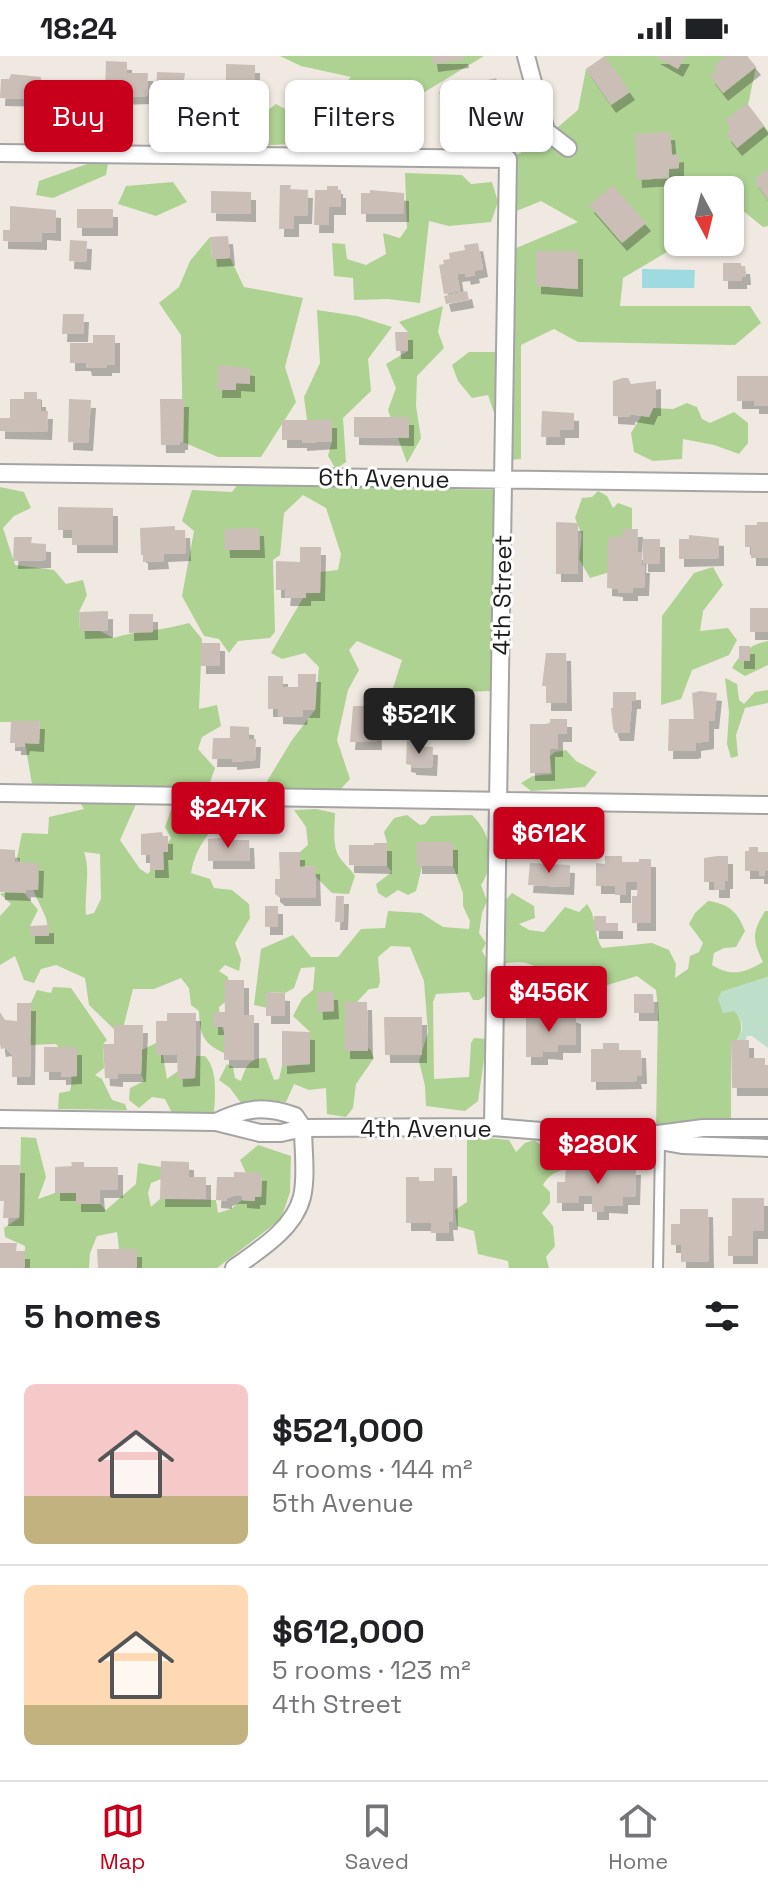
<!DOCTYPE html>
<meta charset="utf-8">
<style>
:root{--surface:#fff;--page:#f6f6f6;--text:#202124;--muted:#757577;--line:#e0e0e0;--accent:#c9001b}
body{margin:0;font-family:"Space Grotesk",sans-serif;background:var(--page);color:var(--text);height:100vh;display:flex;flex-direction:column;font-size:30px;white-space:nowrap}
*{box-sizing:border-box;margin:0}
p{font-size:26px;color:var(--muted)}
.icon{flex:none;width:44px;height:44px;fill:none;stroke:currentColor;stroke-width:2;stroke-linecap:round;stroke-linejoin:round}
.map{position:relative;height:1212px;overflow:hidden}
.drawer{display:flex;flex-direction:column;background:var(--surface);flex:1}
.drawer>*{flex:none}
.hud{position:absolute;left:24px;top:24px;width:720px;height:72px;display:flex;gap:16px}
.needle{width:52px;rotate:173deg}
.fabs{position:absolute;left:664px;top:120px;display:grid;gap:16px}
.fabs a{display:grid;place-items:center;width:80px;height:80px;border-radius:12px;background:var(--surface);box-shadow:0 2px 6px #0004;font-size:40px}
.price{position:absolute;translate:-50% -68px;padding:0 18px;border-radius:8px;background:var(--accent);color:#fff;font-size:26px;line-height:52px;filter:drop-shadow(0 2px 4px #0008)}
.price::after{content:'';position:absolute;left:50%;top:48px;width:24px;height:18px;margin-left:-12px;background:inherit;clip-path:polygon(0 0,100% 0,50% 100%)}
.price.current{background:#222;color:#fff}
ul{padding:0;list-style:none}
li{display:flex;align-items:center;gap:24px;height:200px;padding:0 24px}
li+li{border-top:2px solid var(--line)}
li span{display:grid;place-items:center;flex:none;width:224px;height:160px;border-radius:12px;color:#555}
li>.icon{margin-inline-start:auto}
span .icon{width:96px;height:96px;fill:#fffc;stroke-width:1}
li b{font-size:34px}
h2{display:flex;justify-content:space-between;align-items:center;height:96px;padding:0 24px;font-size:34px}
.chip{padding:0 28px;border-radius:12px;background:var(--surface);box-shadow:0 2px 6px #0004;font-size:28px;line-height:72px}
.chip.current{background:var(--accent);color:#fff}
.status{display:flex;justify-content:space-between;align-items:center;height:56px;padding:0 40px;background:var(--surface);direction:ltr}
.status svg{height:22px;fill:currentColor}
.dock{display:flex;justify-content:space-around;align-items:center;height:112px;border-top:2px solid var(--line);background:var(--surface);font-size:22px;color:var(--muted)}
.dock a{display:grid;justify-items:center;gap:4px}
.dock .current{color:var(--accent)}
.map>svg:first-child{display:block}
.forest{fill:#aed292;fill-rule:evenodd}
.wetland{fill:#bddfca}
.water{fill:#9ddbe1}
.building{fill:#cbbeb7;filter:url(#shadow)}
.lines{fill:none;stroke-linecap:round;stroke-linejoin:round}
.service-casing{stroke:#a4a4a4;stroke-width:12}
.minor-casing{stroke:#a4a4a4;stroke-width:20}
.service{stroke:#fff;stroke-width:8}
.minor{stroke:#fff;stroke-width:16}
.labels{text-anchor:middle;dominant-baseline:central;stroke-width:6;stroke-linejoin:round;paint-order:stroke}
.street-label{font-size:24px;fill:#1d1d1d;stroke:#fff}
</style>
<div class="status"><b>18:24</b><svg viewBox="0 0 49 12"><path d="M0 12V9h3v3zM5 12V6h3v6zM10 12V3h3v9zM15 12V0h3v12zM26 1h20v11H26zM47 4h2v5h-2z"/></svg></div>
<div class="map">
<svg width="768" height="1212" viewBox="0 0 768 1212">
<defs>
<filter id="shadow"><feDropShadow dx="5" dy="8" stdDeviation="0" flood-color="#0004"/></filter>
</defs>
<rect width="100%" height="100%" fill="#efe9e1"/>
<path class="forest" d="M280,0H484L418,40L386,31L405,51L399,72L400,93L312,95V73L337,57L339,34L351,21L301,10Z
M605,0H747L756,11L748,49L768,75V170L763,171L736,149L730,154V134H678V186H684L623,222L620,250H750L761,267L735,289L578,286L554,273L521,289V403L510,404L488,339L472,342L458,325L452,309L469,296H499L507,196L578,166L541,145L507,159L508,103L538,88L578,54L586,13Z
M220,40L237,56L230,72L241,80L240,92L206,91L213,74L208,59Z
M276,48L287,54L289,88L258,90V62Z
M87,108H108L106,119L53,142L36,139L39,125Z
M405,117L462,119L471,128L492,126L498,146L491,166L449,170L429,165L420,247L388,243L354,244L353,222L334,220L332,187L345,188L347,203L366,209L386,198L383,177L400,182L407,172Z
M173,126L187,146L156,160L118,148L126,130Z
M210,181L212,203L230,202L244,231L303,242L285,311L296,346L261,401H218L183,386L181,279L159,247L179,231L190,205Z
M443,250L438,276L444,292L417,320L416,350L421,382L407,407L388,354L396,332L386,308L408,295V276L399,266Z
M317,254L357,260L392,271L368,303L371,335L343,362L346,406L336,413L328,400L332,385V364H307L304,341L320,307Z
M687,347L697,351L702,363L710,367L734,356L748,367V387L739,398L714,389L683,383L682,403L653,405L634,396L631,377L642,359L649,361L653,352L673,353Z
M238,428L494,434L491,635C464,637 439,632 412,633L413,666L398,669L384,660L402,604L357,585L349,594L359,614L348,634L337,684L350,723L337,737L271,734L266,727L292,684L315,654L319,611L305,597L282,603L271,597C287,570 302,542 320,516L338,514L341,498L326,452L303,439L284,457L280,499L273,504L275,576L270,582L238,585L229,597L219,583L204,580L182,540L194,475L182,465L192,434L232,436Z
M0,431L24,436L31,452L14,460L3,472L15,509L54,514L66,528L83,524L87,539L79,556L80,575H100L113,582C138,574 163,575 189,567L202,583L199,653L217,649L221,670L202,681L198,693L215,712L207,735L137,746L120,784L140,813L148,818L171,782L165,771L171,754L195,750L218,767C204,781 194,798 191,817L210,823L214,832L232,834L249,848L250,862L235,887L241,903L239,915L225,909L219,915L228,921L230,942L219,951L220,967L230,990L224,997C202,987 200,978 199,955L191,949L189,932L181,922L154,933H133L121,980L89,949L85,922L56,909L41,913L34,927L24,924L15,900L0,909V860L11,848L0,838L20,832L38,854L30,870V880L49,879L46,862L34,836L29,815L17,802L22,777L48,778L49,761L84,753L72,733H53L32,728L25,687H39L40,666H0ZM84,796L100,798L101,843L94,857L86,859C84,838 91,815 84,796Z
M598,435L607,440L613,452L618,447L632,452V473L617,514L590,522L579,503L582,479L575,462L582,442L592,441Z
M713,511L723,529L703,555L700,575L728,572L737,584L729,599L692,614L681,643L661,649L662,560L694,517Z
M768,585V609L745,620L732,612C740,598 751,588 768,585Z
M725,622L737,628L739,644L744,648L755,636L768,634V647L745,652L736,679L738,700L731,702L727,688L729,656Z
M566,694L576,705L597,716L585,731L531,735L521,727L533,720L552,718L550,700L555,696Z
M316,753L335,757C335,769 332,787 338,799C342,806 350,812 355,820L349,838L332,837L315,820V810L300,811V796L308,789L306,771L294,754Z
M407,759L420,769L425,768L431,760L472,759C492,779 496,805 481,829L487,845L482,857L479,877L486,887L482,895L486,902L488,938L479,944H473L469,936L436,938L433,946L434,1023L469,1021L471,987L474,982L487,983L478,1045L465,1055L426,1050L425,1030L419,1005L428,976L424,925L410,891L391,890L378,901L380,926L378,932L369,933L357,946L345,947V980L348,986L370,993L374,1002L356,1028L353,1052L346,1061L327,1058L326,1032L309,1034L294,1028L286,1046L269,1044L241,1047L230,1032L219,1024L227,1008L233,1011L235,1022L241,1025C245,1012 249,1001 266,1002L274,1024L279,1023L282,1010L310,1007V976L293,960L302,943L313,934L315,911L301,912L294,932L285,937L270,936L268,952L254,949L261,893L293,879L311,901H338L361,873L385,872L388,855L421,857L443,871L469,873L470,865L463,850V837L453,810L434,787L425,799L416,835L408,839L398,834L386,842L378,837L376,828L392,816L387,810V787L384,776L394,762Z
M512,837L534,850L535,862L519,868L529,874L544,876L565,851L579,856L587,848C597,861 593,877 602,892L652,887L669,894L676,908L675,922L688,913L690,900L699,896L703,887L689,868L695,857L708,845C729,848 737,855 745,875L736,891L724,892L714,897L712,909C731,921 745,917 763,906C752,884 752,876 765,855H768V921L721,936C732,952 749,965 737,984L731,985V1065L656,1074L658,953L656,934L637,920L601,931L600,941L604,949L597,958L588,952L590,944L584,934L568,929L555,912L540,914C528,905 520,906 505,907C506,886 502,869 502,848Z
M53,931L71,932L107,984L103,988L104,1012L95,1019L102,1023L112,1044L125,1048L127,1054L58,1053L59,1037L70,1035C75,1016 67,1002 56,988L30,989L31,947L37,934L51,937Z
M156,987L157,999H163L167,1023L178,1015L195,1014L196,1000H205C218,1014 215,1038 214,1057L173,1059L165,1043L152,1041L139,1052L129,1044L130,1032L144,1025L141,1018L142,994Z
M467,1080L509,1084L516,1096L525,1087L534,1084L544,1091L549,1102L559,1098L566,1086L580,1088L585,1099L597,1103V1112C578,1112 554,1109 543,1129L550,1136V1147L542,1157L553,1170L555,1190L546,1201L549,1212H509L508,1205L478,1198L474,1175L457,1170L455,1154L467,1146Z
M21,1081L36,1082L46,1121L38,1143L55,1137H76L77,1148H100L106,1154L136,1128L138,1107L161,1111V1123L151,1127L148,1137L151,1151L160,1143L216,1144L218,1157L231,1153L242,1144L254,1145L255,1141H261L262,1117H246L240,1104L258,1089L291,1100L290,1136L281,1163L217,1212H137V1193H119L117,1176L97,1180L90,1197L89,1212H25V1190L5,1181L4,1172L19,1162Z"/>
<path class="wetland" d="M768,921V992L752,980H747L746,984H737C745,972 743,965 734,955L723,957L718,943L721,936Z"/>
<path class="water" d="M642,213L695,214L694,232H642Z"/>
<path class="building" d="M432,0H463L464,4L433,8Z
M605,0L630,36L611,49L586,13Z
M655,0H685L678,13Z
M726,0H747L756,11L723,37L710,20L717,15L714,10Z
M106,5L127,6V17H148L147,40L113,41V39H105Z
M226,8L255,9V43L226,41Z
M157,16L185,17L184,24H201L200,50L176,49V45L156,44Z
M11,18L41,21V43L0,42L1,23H9Z
M496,22L505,56L477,64L472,45L444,52L439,36Z
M55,24L89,25V28H97L96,47L55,46Z
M296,29L325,30L324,64L295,63Z
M747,47L764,70L737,92L726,78L731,73L725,64Z
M670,76L672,99L679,98V112L669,113V122L637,124L635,78Z
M768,112V144L754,124Z
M280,129H291L290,133L308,134L307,160H294V173H279Z
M613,129L646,167L622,187L589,149Z
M327,130H338V134H341V151H329V169H314L315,134H327Z
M370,134L404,137V158H361V137H370Z
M211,135L251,136V158L211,157Z
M10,150L56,154V177L42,176V186L3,185V174H10Z
M77,153H113V172H77Z
M228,180L230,202L212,203L210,181Z
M70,184L87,185L86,206L69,205Z
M478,187L483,213L474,215L475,219L466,221L465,217L457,218L460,235L444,238L439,209L444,208L443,204L450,203L449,197L465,194L464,189Z
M536,195H578V233L536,230Z
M723,207H741V210H745L746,221H742V225H723Z
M467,235L469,244L446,248L444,240Z
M63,258H84L83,278H62Z
M395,276H408V295H396Z
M93,279H115V309H107V312H87L86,307H70V287H93Z
M218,309L250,312V328L236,327V334H217Z
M737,320H768V350H754V345H737Z
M623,322H628L631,328L656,325V352H653L649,361L630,358V361L613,360V325Z
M24,336H37V343H41V355H48L47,376L0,375V362H10V343H24Z
M69,343L91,344L88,387L68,386Z
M160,343H184L183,386H180V389H161Z
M542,355L574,357V374H560V381H541Z
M354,361H409V382L354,381Z
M282,364H332V385L302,387V384H282Z
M58,451L113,452V489H72V474H58Z
M556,466L578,467V518H556Z
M757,466H768V502H751V491H745V469H757Z
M175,470V474H185L186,497L163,498L164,505L143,506V499H141L140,472Z
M259,472L260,494H225L224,473Z
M623,473H638L637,496H642L641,509H645L644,532H633V537H618V533L607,532L608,481H623Z
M689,479L719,482V502L679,503V483H689Z
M14,481H32L31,487L46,488V504L13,505Z
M643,483H660V508H643Z
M300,491H321L320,537H306V542H285L286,534H276V505L300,506Z
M750,552H768V576H750Z
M108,555V574L80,575L79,556Z
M129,558H153V576L129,577Z
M201,587H220V610H201Z
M739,590H750V605H739Z
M546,597H566L567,647H546V630H542Z
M298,618H316L315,654H303L302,661L278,660V653H268V620H283V631H298Z
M432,632L433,665L413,666L412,633Z
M700,635L717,637L714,665H709V685L696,687V694L692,695H668L669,663H694L692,637Z
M613,636H636V645H632L629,677H615L613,672L611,652H613Z
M353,650H376L377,686H350Z
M550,663H567V678H558V693H550V717H530V668H545L550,667Z
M11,665H40L39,688L25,687L24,691H16V687H10Z
M230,670L249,671V683H256L255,704L232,706V703H212L213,682H230Z
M407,684L415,685V690L433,691L432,712L411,711V709L406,708Z
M162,776L163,780H168V796H163L164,814H150V799H141V778Z
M231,781V784H249L250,805H208V783Z
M417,786H453V810H417Z
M374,787H387V810L349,809V789H374Z
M749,791H758V796H768V815H765V820H759V815H745V795H749Z
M0,793L15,794V806L39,807L38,834L26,833V837L0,836Z
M279,796H300V811L315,810L316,842H280L275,838V823H280Z
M605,800H622V806H639V803H651V867H632V840H637L638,826H626V839H615V830H596V807L605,808Z
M717,800H728V825H725V834H714V826H704V802Z
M530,807L570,809L569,831L528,829Z
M336,840H344L343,866H335Z
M265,850H278V871H265Z
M594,860H606V867H618V875H594Z
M49,869V880H30V870Z
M224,924H244V959H254V1004H224V971H213V956H225Z
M266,936L285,937V960H266Z
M317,936H333L334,955L318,956Z
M634,938H653L654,957H634Z
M345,946H367L368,995H345Z
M17,947H31L30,1021H12V999L6,992L1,993L0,988V956L5,964L17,965Z
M539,956H544L548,962H560L563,956L576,960V989H558V996L543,995V1001H526V961L536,960Z
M167,957H196L195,1022L178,1023L177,999H156V965H167Z
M384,961H422V999H385Z
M114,969H143L141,1018H118V1023L105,1022L103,988H114Z
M282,975L310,976V1008L282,1010Z
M731,984H749V1002H765V1009H768V1032H732Z
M603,987H619V994H641L642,1020H636L637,1025L591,1026V993H603Z
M44,991H77V1020L61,1021V1016H44Z
M161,1105L189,1106V1121H206V1143H160Z
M71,1106H84V1111H118V1134H99L100,1148H76V1137H55V1111L72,1110Z
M603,1108H621V1111H636L635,1141H623V1150L604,1149V1156H592V1140H579V1147H557V1126H565L566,1112H603Z
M0,1109H20L19,1162H3L4,1145H0Z
M434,1112H452L453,1166H448L449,1177H431V1167H406V1121H419V1125H434Z
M234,1116L262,1117L261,1141H255V1145L242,1144V1140H233L227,1142V1145L216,1144L217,1121H234Z
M732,1142H764V1175H753V1200H728V1180H732Z
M680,1153H708L709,1205L681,1206V1189H671V1168H680Z
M0,1187H17L16,1195H25V1212H0Z
M97,1193H137V1212H98Z"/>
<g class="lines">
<g class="service-casing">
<path id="service" d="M658,1212L660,1087"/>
</g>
<g class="minor-casing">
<path id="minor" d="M526,0L546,75L568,92
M0,97L508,103L493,1071
M0,417L768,427
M0,737L768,749
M0,1063L216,1066L260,1077H281L303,1072L493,1071L628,1082L703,1072H768
M216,1066C245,1052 264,1049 295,1060L303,1072
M649,1083L682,1089L768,1092
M234,1212C259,1194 294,1173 302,1141C307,1120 303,1093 303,1072"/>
</g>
<use href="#service" class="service"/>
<use href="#minor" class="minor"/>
</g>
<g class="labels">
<g class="street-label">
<text transform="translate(384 422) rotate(1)">6th Avenue</text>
<text transform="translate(502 539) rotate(-89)">4th Street</text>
<text x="426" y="1072">4th Avenue</text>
</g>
</g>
</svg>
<div class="fabs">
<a><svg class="needle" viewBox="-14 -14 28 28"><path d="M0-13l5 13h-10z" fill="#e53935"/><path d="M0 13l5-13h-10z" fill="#757577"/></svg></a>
</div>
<b class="price current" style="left:419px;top:700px">$521K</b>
<b class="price" style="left:228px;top:794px">$247K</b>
<b class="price" style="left:549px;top:819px">$612K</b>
<b class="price" style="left:549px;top:978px">$456K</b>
<b class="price" style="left:598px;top:1130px">$280K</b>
<div class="hud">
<a class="chip current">Buy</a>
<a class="chip">Rent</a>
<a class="chip">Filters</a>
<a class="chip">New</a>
</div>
</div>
<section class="drawer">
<h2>5 homes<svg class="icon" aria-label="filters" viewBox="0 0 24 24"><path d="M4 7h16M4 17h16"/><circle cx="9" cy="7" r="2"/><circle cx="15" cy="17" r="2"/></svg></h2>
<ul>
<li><span style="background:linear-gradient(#f6c9c9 70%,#c2b280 0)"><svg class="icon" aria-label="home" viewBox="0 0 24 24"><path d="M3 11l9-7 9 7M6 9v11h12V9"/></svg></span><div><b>$521,000</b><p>4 rooms · 144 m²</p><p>5th Avenue</p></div></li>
<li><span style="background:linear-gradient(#ffd9b3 75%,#c2b280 0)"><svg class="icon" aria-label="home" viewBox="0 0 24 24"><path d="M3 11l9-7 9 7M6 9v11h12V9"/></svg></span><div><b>$612,000</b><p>5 rooms · 123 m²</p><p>4th Street</p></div></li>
</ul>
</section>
<nav class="dock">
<a class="current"><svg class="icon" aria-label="map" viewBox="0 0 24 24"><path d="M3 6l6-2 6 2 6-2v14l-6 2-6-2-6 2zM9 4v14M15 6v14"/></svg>Map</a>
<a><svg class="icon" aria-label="saved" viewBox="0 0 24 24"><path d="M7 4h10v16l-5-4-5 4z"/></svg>Saved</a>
<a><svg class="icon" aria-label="home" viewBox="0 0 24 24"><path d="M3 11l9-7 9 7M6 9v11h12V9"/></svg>Home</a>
</nav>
